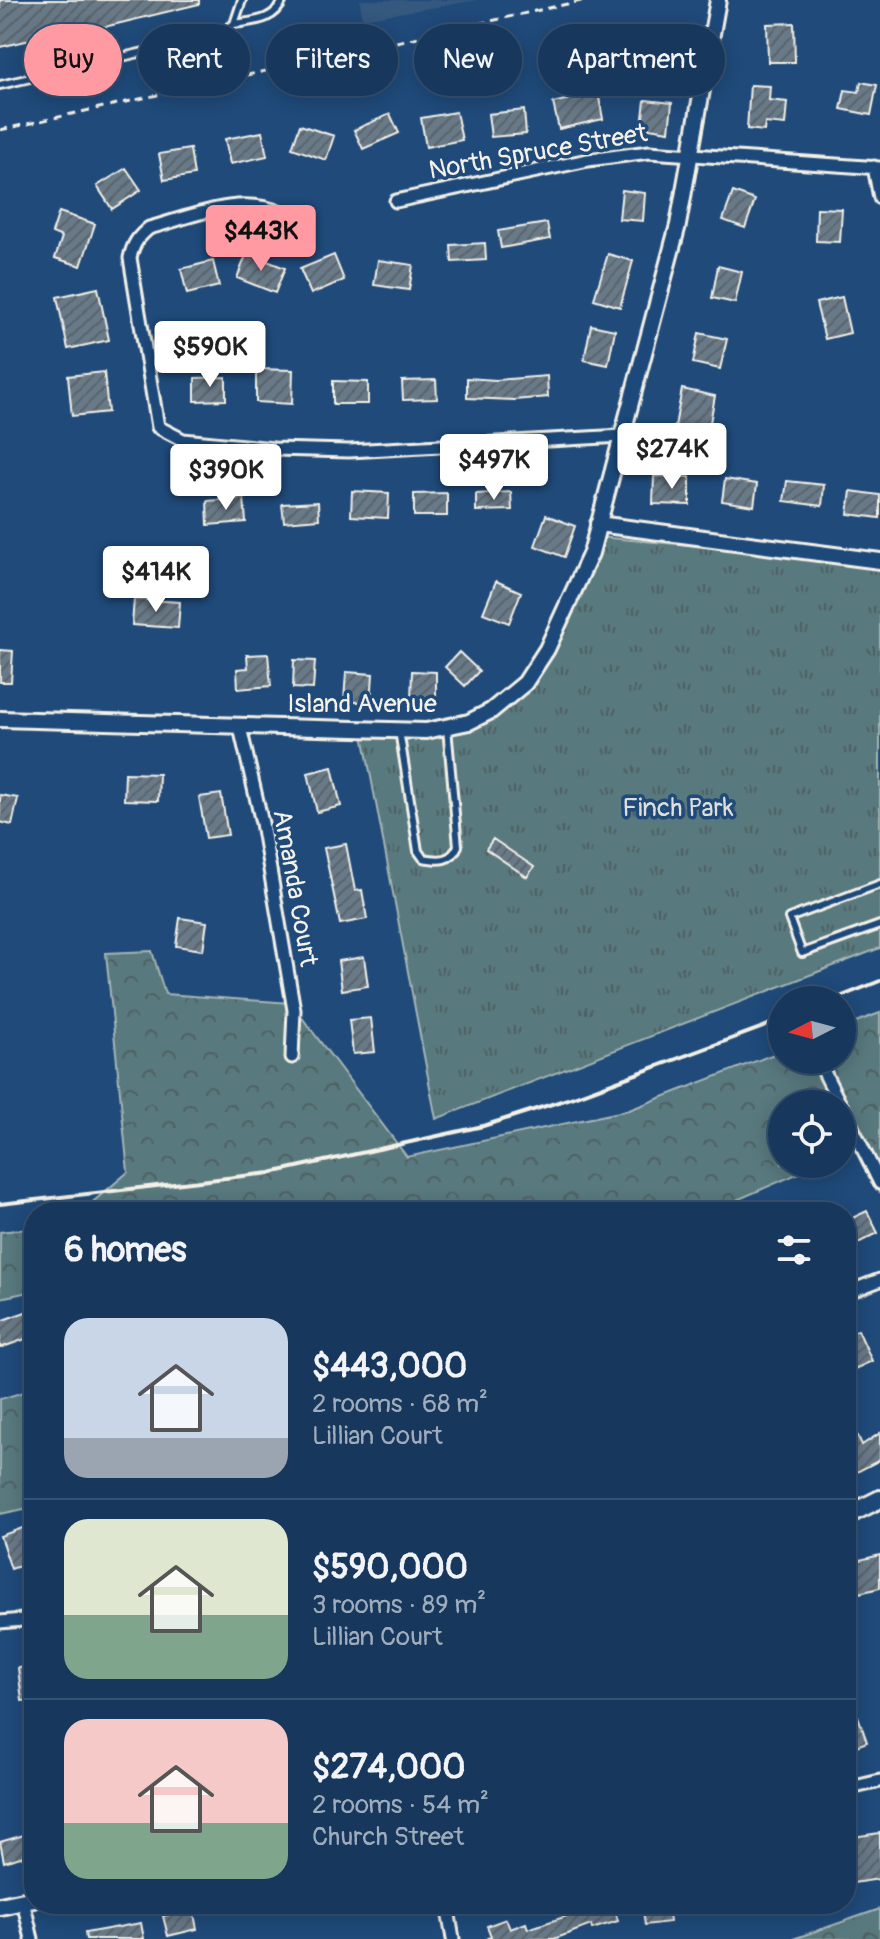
<!DOCTYPE html>
<meta charset="utf-8">
<style>
:root{--surface:#17385c;--page:#203f62;--text:#f1f3f6;--muted:#9eacbb;--line:#365272;--accent:#ff9aa2}
body{margin:0;font-family:Pangolin,sans-serif;background:var(--page);color:var(--text);height:100vh;display:flex;flex-direction:column;font-size:30px;white-space:nowrap}
*{box-sizing:border-box;margin:0}
p{font-size:26px;color:var(--muted)}
.icon{flex:none;width:44px;height:44px;fill:none;stroke:currentColor;stroke-width:2;stroke-linecap:round;stroke-linejoin:round}
.map{position:relative;flex:1;overflow:hidden}
.side{position:absolute;left:24px;top:1202px;width:832px;height:712px;display:flex;flex-direction:column;background:var(--surface);border-radius:32px;box-shadow:0 4px 20px #0003,0 0 0 2px var(--line)}
.side>*{flex:none}
.top-card{position:absolute;left:24px;top:24px;width:832px;height:72px;display:flex;gap:16px}
.needle{width:52px;rotate:264deg}
.tools{position:absolute;left:768px;top:986px;display:grid;gap:16px}
.tools a{display:grid;place-items:center;width:88px;height:88px;border-radius:50%;background:var(--surface);box-shadow:0 4px 20px #0003,0 0 0 2px var(--line);font-size:40px}
.price{position:absolute;translate:-50% -68px;padding:0 18px;border-radius:8px;background:#fff;color:#222;font-size:26px;line-height:52px;filter:drop-shadow(0 2px 4px #0008)}
.price::after{content:'';position:absolute;left:50%;top:48px;width:24px;height:18px;margin-left:-12px;background:inherit;clip-path:polygon(0 0,100% 0,50% 100%)}
.price.active{background:var(--accent);color:#111}
ul{padding:0;list-style:none}
li{display:flex;align-items:center;gap:24px;height:200px;padding:0 40px}
li+li{border-top:2px solid var(--line)}
li span{display:grid;place-items:center;flex:none;width:224px;height:160px;border-radius:24px;color:#555}
li>.icon{margin-inline-start:auto}
span .icon{width:96px;height:96px;fill:#fffc;stroke-width:1}
li b{font-size:34px}
h2{display:flex;justify-content:space-between;align-items:center;height:96px;padding:0 40px;font-size:34px}
.pill{padding:0 28px;border-radius:36px;background:var(--surface);box-shadow:0 4px 20px #0003,0 0 0 2px var(--line);font-size:28px;line-height:72px}
.pill.active{background:var(--accent);color:#111}
.map>svg:first-child{display:block}
.built{fill:#35587e}
.forest{fill:url(#forest-crowns);stroke:#a6b5b3;stroke-width:2}
.park{fill:url(#park-tufts);stroke:#a6b5b3;stroke-width:2}
.building{fill:url(#building-hatch);stroke:#f4f1e8;stroke-width:2}
.lines{fill:none;stroke-linecap:round;stroke-linejoin:round}
.service-casing{stroke:#f4f1e8;stroke-width:12}
.minor-casing{stroke:#f4f1e8;stroke-width:17}
.tertiary-casing{stroke:#f4f1e8;stroke-width:20}
.secondary-casing{stroke:#f4f1e8;stroke-width:22}
.path{stroke:#f4f1e8;stroke-width:3;stroke-dasharray:8 6;stroke-linecap:butt}
.service{stroke:#1f4a7a;stroke-width:6}
.minor{stroke:#1f4a7a;stroke-width:11}
.tertiary{stroke:#1f4a7a;stroke-width:14}
.secondary{stroke:#1f4a7a;stroke-width:16}
.rail{stroke:#f4f1e8;stroke-width:4}
.labels{text-anchor:middle;dominant-baseline:central;stroke-width:7;stroke-linejoin:round;paint-order:stroke}
.street-label{font-size:26px;fill:#f4f1e8;stroke:#1f4a7a}
.park-label{font-size:26px;fill:#dddfd8;stroke:#1f4a7a}
</style>
<div class="map">
<svg width="880" height="1939" viewBox="0 0 880 1939">
<defs>
<pattern id="forest-crowns" width="20" height="18" patternUnits="userSpaceOnUse" patternTransform="scale(2)"><rect width="20" height="18" fill="#58797e"/><path d="M2 6a3 3 0 1 1 6 0M12 15a3 3 0 1 1 6 0" fill="none" stroke="#506062"/></pattern>
<pattern id="park-tufts" width="24" height="20" patternUnits="userSpaceOnUse" patternTransform="scale(2)"><rect width="24" height="20" fill="#58797e"/><path d="M3 7l-1-3M5 7V3M7 7l1-3M15 17l-1-3M17 17v-4M19 17l1-3" fill="none" stroke="#506062"/></pattern>
<pattern id="building-hatch" width="6" height="6" patternUnits="userSpaceOnUse" patternTransform="scale(2)"><rect width="6" height="6" fill="#687988"/><path d="M-1 1l2-2M0 6l6-6M5 7l2-2" fill="none" stroke="#5a636a"/></pattern>
</defs>
<rect width="100%" height="100%" fill="#1f4a7a"/>
<filter id="ink" filterUnits="userSpaceOnUse"><feTurbulence type="fractalNoise" baseFrequency=".0125" numOctaves="2"/><feDisplacementMap in="SourceGraphic" scale="16" xChannelSelector="R" yChannelSelector="G"/><feConvolveMatrix kernelMatrix="1 2 1 2 8 2 1 2 1" color-interpolation-filters="sRGB"/></filter>
<g filter="url(#ink)">
<path class="built" d="M360,0H479L362,19Z"/>
<path class="forest" d="M152,951L165,994L291,1003L407,1157L629,1110L782,1051V1060H842V1027L880,1013V1193L857,1148L842,1155V1104H782V1164H820L709,1212H81L128,1172L106,953Z
M34,1228V1291L0,1298V1232Z
M34,1389V1507L0,1514V1399Z
M880,1909V1939H793Z"/>
<path class="park" d="M598,537L880,562V948L436,1119L363,735L431,732L517,688Z"/>
<path class="building" d="M0,0H199V4L96,29L101,54L45,64L39,38L0,47Z
M794,23L795,62H768L767,24Z
M658,30L688,37L680,71L650,64Z
M861,82L877,85L871,115L841,109L845,90L859,92Z
M750,85L770,86L769,100L787,102L785,125L765,123L764,131L747,129Z
M598,92L603,119L559,129L553,103Z
M645,100L672,103L669,131L642,127Z
M524,110L526,134L491,137L488,114Z
M456,112L462,140L426,147L421,118Z
M390,114L399,133L363,149L354,130Z
M300,125L334,136L326,160L292,148Z
M262,132L267,156L230,164L225,139Z
M190,149L194,175L164,180L159,154Z
M126,168L141,190L112,209L97,186Z
M622,190L645,193L643,221L619,219Z
M733,192L755,200L745,228L723,220Z
M817,208L842,209L840,242L816,241Z
M59,212L95,224L81,266L55,258L62,237L52,233Z
M547,223L550,239L501,248L498,231Z
M485,243L486,260L452,262L451,245Z
M247,253L285,268L275,293L237,278Z
M608,254L633,261L620,307L594,299Z
M334,255L344,280L311,294L300,269Z
M378,260L413,265L409,290L374,285Z
M213,261L219,286L187,294L181,269Z
M718,266L742,272L735,303L712,298Z
M98,288L109,340L68,349L57,297Z
M842,297L850,333L825,339L816,303Z
M591,325L615,330L608,365L584,360Z
M699,333L727,339L720,369L693,363Z
M256,369L293,370L292,404L256,402Z
M104,372L108,412L72,416L68,376Z
M547,376L548,397L514,400L467,398V378L496,380Z
M226,377V400L195,401V378Z
M436,380L437,399L403,400L402,381Z
M333,381L368,382V404H333Z
M682,389L715,396L708,433L675,426Z
M654,476L690,477V505L653,504Z
M725,479L757,484L754,506L722,501Z
M787,481L824,485L822,506L784,501Z
M352,491L389,493L388,518L351,516Z
M851,491L880,495V518L848,514Z
M511,492L512,510L476,511V494Z
M447,493V516H414V494Z
M244,498L246,522L208,525L207,501Z
M318,502L319,519L284,522L282,504Z
M546,515L575,526L564,557L535,546Z
M496,581L521,592L509,623L483,613Z
M134,599L180,602L178,628L132,625Z
M0,650L13,651L11,682H0Z
M459,652L479,671L465,686L445,667Z
M268,654L271,686L238,689L237,669L248,668L247,655Z
M294,660L315,661L313,689L293,688Z
M412,671L436,672V701L411,700Z
M346,672L373,674L371,703L344,701Z
M332,767L341,806L317,812L308,773Z
M125,773L159,774L158,801L124,800Z
M221,794L228,835L206,838L199,797Z
M0,795L18,798L12,825L0,822Z
M493,839L534,867L527,877L486,849Z
M346,844L355,891L362,890L367,919L340,924L324,848Z
M180,918L207,922L203,950L176,946Z
M364,957L368,986L342,990L338,961Z
M371,1018L375,1052L353,1054L349,1020Z
M867,1211L878,1233L846,1249V1221Z
M34,1309V1336L0,1348V1321Z
M858,1330L872,1361L846,1373V1335Z
M880,1433V1460L851,1475L846,1466V1442L858,1436L862,1445Z
M28,1526L34,1543V1561L11,1569L0,1536Z
M880,1555V1588L859,1593L852,1562Z
M34,1666V1700L22,1701L18,1668Z
M858,1716L867,1742L846,1750V1721Z
M34,1832V1853L4,1862L0,1842Z
M880,1833V1879L846,1884V1838Z
M603,1904H613L618,1921L592,1929L591,1925L554,1939H486L491,1936L487,1926L506,1919L510,1929L526,1923L528,1929Z
M642,1904H668L670,1922L645,1925Z
M193,1909L197,1929L168,1936L163,1916Z
M141,1923L144,1939H86L85,1933Z"/>
<g class="lines">
<g class="service-casing">
<path id="service" d="M234,24C253,21 275,21 283,0
M0,85L218,35L234,24L242,0
M399,730L418,851L423,858C439,861 451,862 458,846L447,728
M880,884L789,918L802,953L880,925"/>
</g>
<g class="minor-casing">
<path id="minor" d="M874,167L880,198
M396,201L588,160L649,152L880,168
M281,213C240,194 191,217 149,228C138,237 133,244 130,258L158,427L183,440L274,449L349,451L623,436
M240,727L262,823L294,1010L292,1057
M818,1060L840,1104
M842,1107L880,1183
M846,1293L880,1280
M0,1622L34,1619
M846,1789L880,1781
M23,1901L32,1939
M447,1904L453,1939"/>
</g>
<g class="tertiary-casing">
<path id="tertiary" d="M598,524L880,561
M0,719L426,731L469,722L491,711L525,683L547,649L591,553L678,225L718,0"/>
</g>
<g class="secondary-casing">
<path id="secondary" d="M846,1516L880,1499
M0,1906L34,1899"/>
</g>
<path class="path" d="M0,130L585,0"/>
<use href="#service" class="service"/>
<use href="#minor" class="minor"/>
<use href="#tertiary" class="tertiary"/>
<use href="#secondary" class="secondary"/>
<path class="rail" d="M832,1000L880,981
M0,1204L270,1173L483,1126L574,1097L782,1020"/>
</g>
</g>
<g class="labels">
<g class="street-label">
<text transform="translate(538 152) rotate(-10)">North Spruce Street</text>
<text x="362" y="704">Island Avenue</text>
<text transform="translate(295 888) rotate(80)">Amanda Court</text>
</g>
<g class="park-label">
<text x="678" y="808">Finch Park</text>
</g>
</g>
</svg>
<div class="tools">
<a><svg class="needle" viewBox="-14 -14 28 28"><path d="M0-13l5 13h-10z" fill="#e53935"/><path d="M0 13l5-13h-10z" fill="#9eacbb"/></svg></a>
<a><svg class="icon" aria-label="locate" viewBox="0 0 24 24"><circle cx="12" cy="12" r="6"/><path d="M12 2v4M12 18v4M2 12h4M18 12h4"/></svg></a>
</div>
<b class="price active" style="left:261px;top:273px">$443K</b>
<b class="price" style="left:210px;top:389px">$590K</b>
<b class="price" style="left:672px;top:491px">$274K</b>
<b class="price" style="left:494px;top:502px">$497K</b>
<b class="price" style="left:226px;top:512px">$390K</b>
<b class="price" style="left:156px;top:614px">$414K</b>
<div class="top-card">
<a class="pill active">Buy</a>
<a class="pill">Rent</a>
<a class="pill">Filters</a>
<a class="pill">New</a>
<a class="pill">Apartment</a>
</div>
<section class="side">
<h2>6 homes<svg class="icon" aria-label="filters" viewBox="0 0 24 24"><path d="M4 7h16M4 17h16"/><circle cx="9" cy="7" r="2"/><circle cx="15" cy="17" r="2"/></svg></h2>
<ul>
<li><span style="background:linear-gradient(#c9d6e8 75%,#9aa5b1 0)"><svg class="icon" aria-label="home" viewBox="0 0 24 24"><path d="M3 11l9-7 9 7M6 9v11h12V9"/></svg></span><div><b>$443,000</b><p>2 rooms · 68 m²</p><p>Lillian Court</p></div></li>
<li><span style="background:linear-gradient(#dfe7d0 60%,#7fa58c 0)"><svg class="icon" aria-label="home" viewBox="0 0 24 24"><path d="M3 11l9-7 9 7M6 9v11h12V9"/></svg></span><div><b>$590,000</b><p>3 rooms · 89 m²</p><p>Lillian Court</p></div></li>
<li><span style="background:linear-gradient(#f6c9c9 65%,#7fa58c 0)"><svg class="icon" aria-label="home" viewBox="0 0 24 24"><path d="M3 11l9-7 9 7M6 9v11h12V9"/></svg></span><div><b>$274,000</b><p>2 rooms · 54 m²</p><p>Church Street</p></div></li>
</ul>
</section>
</div>
